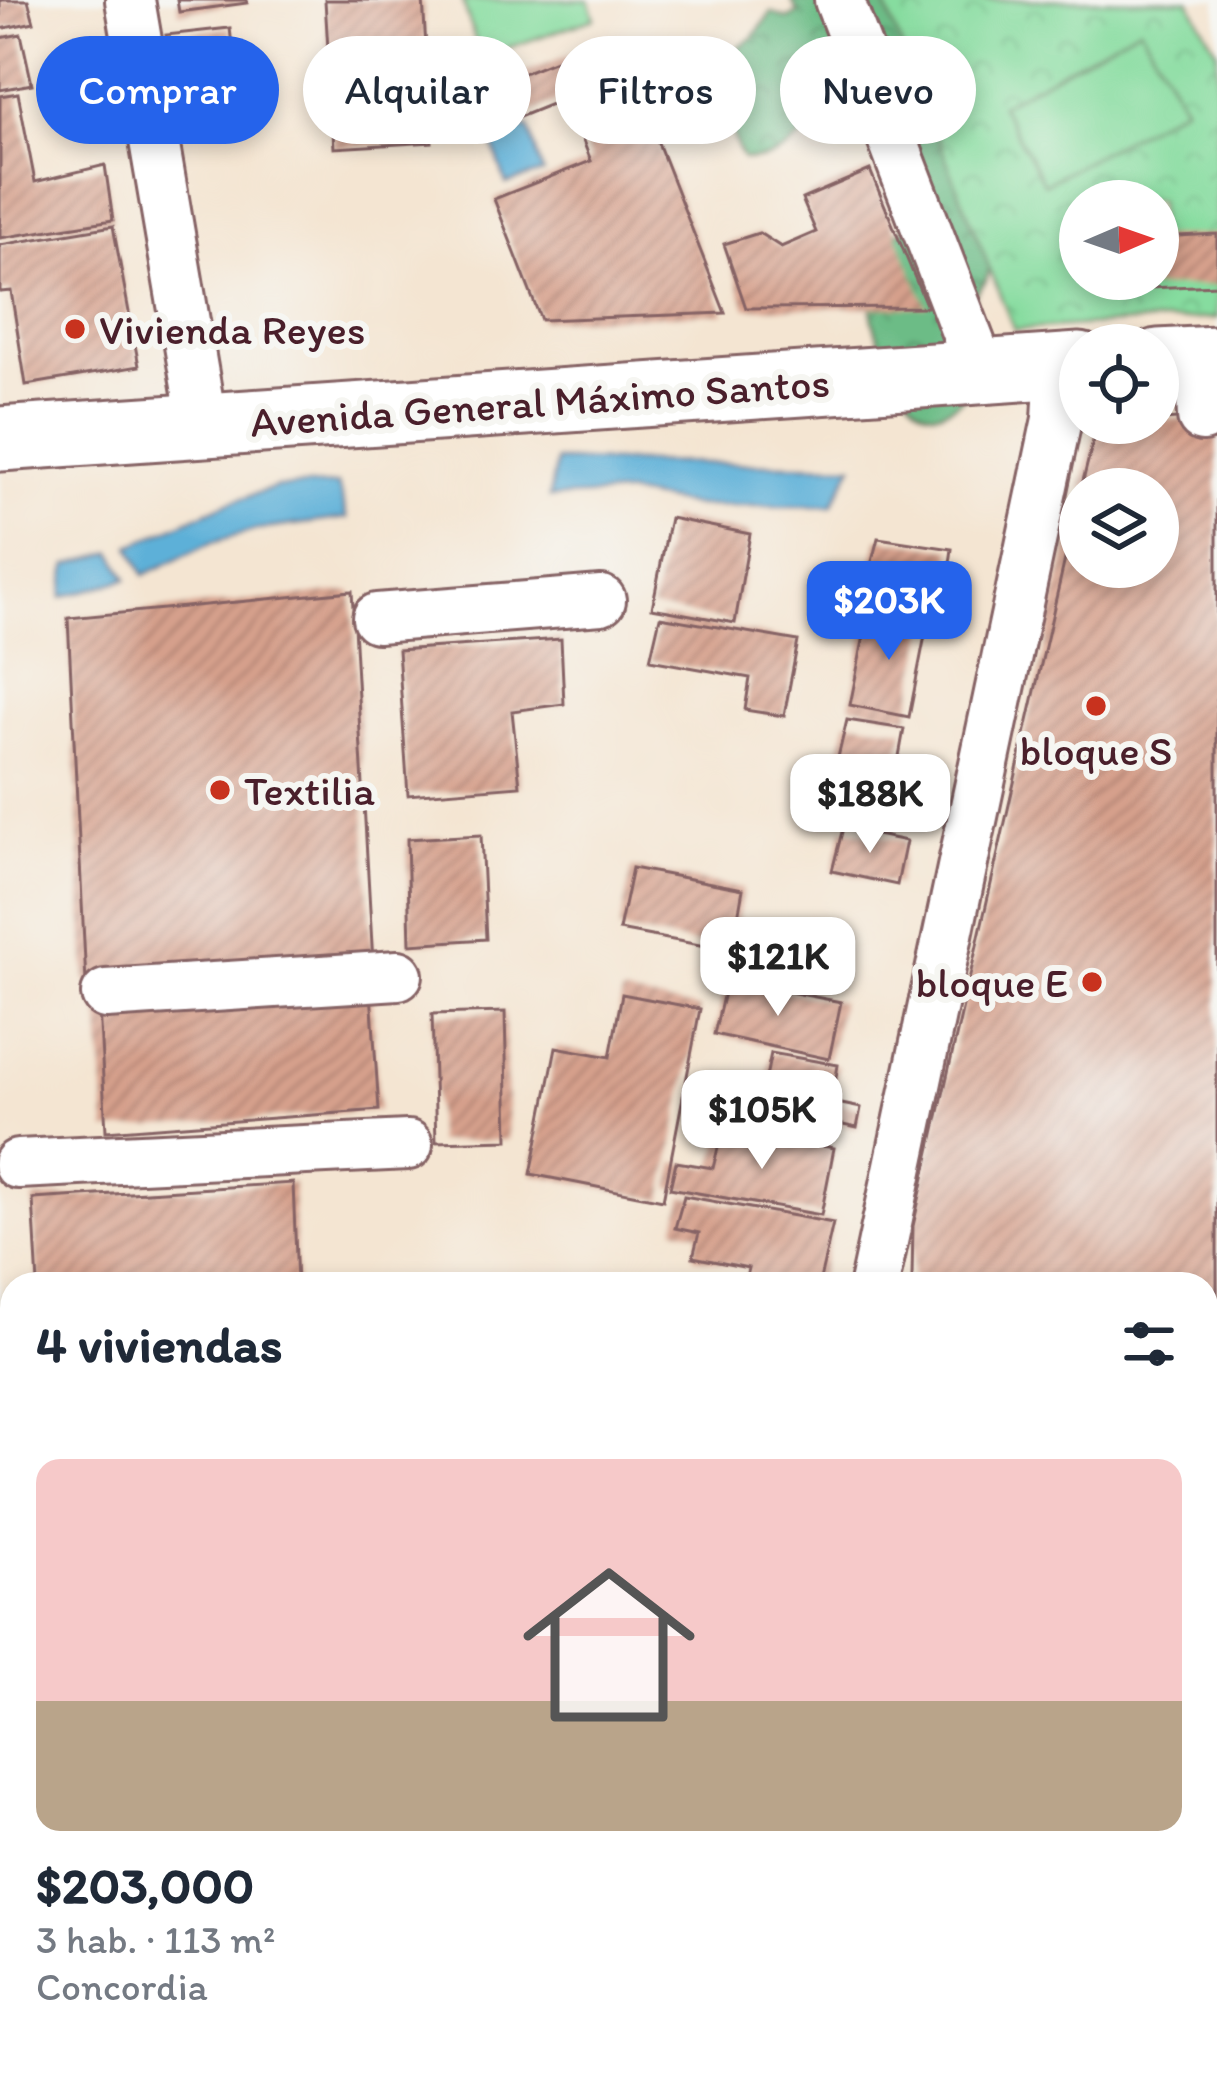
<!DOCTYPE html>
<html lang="es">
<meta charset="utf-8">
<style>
:root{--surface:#fff;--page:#f2f2f3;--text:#1f2937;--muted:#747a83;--accent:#2563eb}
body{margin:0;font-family:Itim,sans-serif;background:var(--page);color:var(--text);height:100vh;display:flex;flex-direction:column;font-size:45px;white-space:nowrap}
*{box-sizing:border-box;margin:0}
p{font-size:39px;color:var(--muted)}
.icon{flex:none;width:66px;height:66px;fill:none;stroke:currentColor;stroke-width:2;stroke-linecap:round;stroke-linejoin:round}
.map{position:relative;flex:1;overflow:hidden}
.side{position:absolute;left:0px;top:1272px;width:1218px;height:807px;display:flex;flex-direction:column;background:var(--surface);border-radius:36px 36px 0 0;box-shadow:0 6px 18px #0003}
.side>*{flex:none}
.top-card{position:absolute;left:36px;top:36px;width:1146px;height:108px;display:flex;gap:24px}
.needle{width:78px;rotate:88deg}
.controls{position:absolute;left:1059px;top:180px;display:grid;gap:24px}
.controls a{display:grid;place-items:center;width:120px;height:120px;border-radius:50%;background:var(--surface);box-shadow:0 6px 18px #0003;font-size:60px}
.price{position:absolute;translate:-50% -102px;padding:0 27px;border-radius:24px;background:#fff;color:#222;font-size:39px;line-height:78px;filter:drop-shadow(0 3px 6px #0008)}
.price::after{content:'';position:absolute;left:50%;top:72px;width:36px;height:27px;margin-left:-18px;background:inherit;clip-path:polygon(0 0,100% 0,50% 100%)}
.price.active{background:var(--accent);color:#fff}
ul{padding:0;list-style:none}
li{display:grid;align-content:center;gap:24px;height:636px;padding:0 36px}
li span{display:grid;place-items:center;height:372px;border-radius:24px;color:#555}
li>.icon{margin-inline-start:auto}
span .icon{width:216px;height:216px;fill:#fffc;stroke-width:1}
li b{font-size:51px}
h2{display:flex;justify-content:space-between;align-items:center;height:144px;padding:0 36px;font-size:51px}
.pill{padding:0 42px;border-radius:54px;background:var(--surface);box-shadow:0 6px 18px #0003;font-size:42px;line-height:108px}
.pill.active{background:var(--accent);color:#fff}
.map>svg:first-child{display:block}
.forest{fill:url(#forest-crowns);stroke:#5b6e58;stroke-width:3}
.park{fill:url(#park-crowns);stroke:#687e65;stroke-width:3;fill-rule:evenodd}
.pitch{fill:#86dc9f;stroke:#687e65;stroke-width:3}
.water{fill:#5db0d8;stroke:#546882;stroke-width:3}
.building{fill:url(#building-hatch)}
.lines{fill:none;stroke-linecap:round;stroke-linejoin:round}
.minor-casing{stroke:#866465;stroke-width:54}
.major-casing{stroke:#866465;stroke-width:69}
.minor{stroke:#fff;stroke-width:48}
.major{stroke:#fff;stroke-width:63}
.poi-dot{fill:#c8321e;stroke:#f6f6f2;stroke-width:4.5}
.labels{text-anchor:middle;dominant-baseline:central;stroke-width:12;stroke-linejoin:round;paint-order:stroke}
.poi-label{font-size:42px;fill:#4a1f2b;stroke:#f6f6f2;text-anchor:start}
.street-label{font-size:42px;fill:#4a1f2b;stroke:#f6f6f2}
</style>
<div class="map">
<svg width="1217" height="2078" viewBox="0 0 1217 2078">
<defs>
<pattern id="forest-crowns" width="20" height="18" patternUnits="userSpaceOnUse" patternTransform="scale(3)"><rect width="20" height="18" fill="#6cbc86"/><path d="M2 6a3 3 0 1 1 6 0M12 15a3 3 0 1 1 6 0" fill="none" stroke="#5b986e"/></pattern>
<pattern id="park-crowns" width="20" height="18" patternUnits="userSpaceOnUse" patternTransform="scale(3)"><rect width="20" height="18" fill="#86dc9f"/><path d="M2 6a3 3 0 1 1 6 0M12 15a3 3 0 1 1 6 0" fill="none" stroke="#75bc89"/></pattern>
<pattern id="building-hatch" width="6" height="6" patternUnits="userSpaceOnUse" patternTransform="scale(3)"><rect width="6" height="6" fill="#d6a08c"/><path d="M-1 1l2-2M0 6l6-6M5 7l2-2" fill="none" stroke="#b08273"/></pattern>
</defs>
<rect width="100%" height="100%" fill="#f6f6f2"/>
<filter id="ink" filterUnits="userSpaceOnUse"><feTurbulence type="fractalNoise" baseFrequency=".00833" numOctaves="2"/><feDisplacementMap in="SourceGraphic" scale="24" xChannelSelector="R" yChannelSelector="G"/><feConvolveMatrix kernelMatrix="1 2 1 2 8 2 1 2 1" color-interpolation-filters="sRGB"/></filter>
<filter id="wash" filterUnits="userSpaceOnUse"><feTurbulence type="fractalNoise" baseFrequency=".004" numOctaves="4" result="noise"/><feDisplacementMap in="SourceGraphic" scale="48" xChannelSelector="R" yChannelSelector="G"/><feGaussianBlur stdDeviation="2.7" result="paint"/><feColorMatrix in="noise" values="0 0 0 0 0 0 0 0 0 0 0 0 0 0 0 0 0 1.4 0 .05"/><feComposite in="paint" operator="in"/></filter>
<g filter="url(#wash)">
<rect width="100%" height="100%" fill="#f4e5d2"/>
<path class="forest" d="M791,0H1110L999,235L986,281L975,294L962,399C951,408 934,418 919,407C903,395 875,336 872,315C870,295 885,254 890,232L906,231L852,60L837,66L835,99C810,128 785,166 743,159C723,126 729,81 739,46L753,38L772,12L787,19L798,13Z"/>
<path class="park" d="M883,0H1189L1217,50V318L1014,330ZM1080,201H1158V279H1080Z"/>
<path class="pitch" d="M462,0H589L595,18L481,57Z
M1140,27L1184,106L1044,184L1000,105Z"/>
<path class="water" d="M528,127L543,173L506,184L491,138Z
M556,461L853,465L832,506H697L626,494L549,498Z
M338,485L347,518L256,530L208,544L144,575L131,546L222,505L276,487Z
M113,552L127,579L62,597L68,565Z"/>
<g id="blocks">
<path class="building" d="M0,0H28L34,22L0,29Z
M177,0H247V3L179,12Z
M325,0H423L432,142L334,148Z
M230,28L233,55L169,63L166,35Z
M21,34L32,84L0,90V38Z
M616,36L725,313L541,320L494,199L591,161L566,98L502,124L488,87Z
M18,93L35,182L105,165L113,220L0,238V96Z
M870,170L927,307L746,308L724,244L759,233L781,247L816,232L802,199Z
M113,226L139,366L26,385L11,291L0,292V245Z
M1217,234V285L1103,290V279H1158V237Z
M1217,416V1344L1206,1341V1284H941L912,1278L913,1226L1078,502L1080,567H1158V489H1081L1097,425Z
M670,518L750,534L735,623L652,608Z
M878,538L952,549L946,592L868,577Z
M352,591L373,963L86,983L68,618Z
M869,611L928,620L909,717L850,705Z
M660,617L798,641L784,716L745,710L750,678L650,660Z
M561,639L564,704L512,711L520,786L408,795L398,650Z
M847,720L904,729L889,811L828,799Z
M843,828L906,841L897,885L832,871Z
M481,835L486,939L410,944L407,839Z
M632,868L743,889L732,951L619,930Z
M727,980L841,1002L829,1059L714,1034Z
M371,993L379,1110L106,1131L99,1007Z
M622,994L700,1009L663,1200L531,1174L556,1047L610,1057Z
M505,1012L508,1140L436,1142L432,1014Z
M771,1053L838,1065L832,1102L861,1108L857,1128L815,1119L809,1138L723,1121L732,1084L763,1092Z
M723,1128L834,1148L821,1215L670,1188L676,1162L713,1168Z
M293,1183L297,1284H38L33,1199Z
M684,1196L833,1223L819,1284L745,1281L748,1268L693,1257L699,1233L675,1228Z
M1217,1395V1745L1206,1749V1416Z
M0,1543H12V1647L0,1648Z
M643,2067H674L677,2078H634L633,2070Z
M759,2067H784L788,2078H729Z
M1080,2067H1129L1133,2078H1085Z"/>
</g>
</g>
<g filter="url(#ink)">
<use href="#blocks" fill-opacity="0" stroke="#866465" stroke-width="3"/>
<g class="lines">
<g class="minor-casing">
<path id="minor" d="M130,0L203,427
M839,0L981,371
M1199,359L1202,417
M377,618L601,600
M106,994L398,975
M18,1164L408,1145
M874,1284L1057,419L1060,366
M1206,1813L1217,1839
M876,2067L881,2078
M250,2078L267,2067
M493,2078L518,2067"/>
</g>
<g class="major-casing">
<path id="major" d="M1158,361L1217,358
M0,439L1080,365"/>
</g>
<use href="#minor" class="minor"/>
<use href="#major" class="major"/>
</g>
</g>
<g class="poi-dot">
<circle cx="75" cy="329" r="12"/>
<circle cx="1096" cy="706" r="12"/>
<circle cx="220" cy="790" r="12"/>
<circle cx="1092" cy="982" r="12"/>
</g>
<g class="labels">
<g class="poi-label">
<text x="99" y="329">Vivienda Reyes</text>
<text x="1096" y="750" text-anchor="middle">bloque S</text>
<text x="244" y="790">Textilia</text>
<text x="1068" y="982" text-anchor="end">bloque E</text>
</g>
<g class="street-label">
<text transform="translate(540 402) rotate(-4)">Avenida General Máximo Santos</text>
</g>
</g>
</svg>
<div class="controls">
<a><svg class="needle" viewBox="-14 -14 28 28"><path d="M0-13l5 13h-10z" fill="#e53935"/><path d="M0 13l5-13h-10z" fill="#747a83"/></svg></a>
<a><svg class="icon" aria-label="locate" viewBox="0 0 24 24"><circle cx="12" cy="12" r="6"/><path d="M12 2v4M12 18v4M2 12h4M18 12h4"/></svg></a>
<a><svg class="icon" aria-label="layers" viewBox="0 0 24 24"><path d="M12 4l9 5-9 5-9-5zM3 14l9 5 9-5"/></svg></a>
</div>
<b class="price active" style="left:889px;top:663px">$203K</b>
<b class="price" style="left:870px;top:856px">$188K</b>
<b class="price" style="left:778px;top:1019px">$121K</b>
<b class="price" style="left:762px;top:1172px">$105K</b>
<div class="top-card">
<a class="pill active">Comprar</a>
<a class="pill">Alquilar</a>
<a class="pill">Filtros</a>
<a class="pill">Nuevo</a>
</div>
<section class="side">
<h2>4 viviendas<svg class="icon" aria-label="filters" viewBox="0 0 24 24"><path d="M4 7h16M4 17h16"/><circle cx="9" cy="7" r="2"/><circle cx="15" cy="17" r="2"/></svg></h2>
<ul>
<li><span style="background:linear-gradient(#f6c9c9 65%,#b9a48a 0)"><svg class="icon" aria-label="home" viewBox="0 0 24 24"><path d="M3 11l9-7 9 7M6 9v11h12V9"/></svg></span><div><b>$203,000</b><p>3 hab. · 113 m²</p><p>Concordia</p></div></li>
</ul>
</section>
</div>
